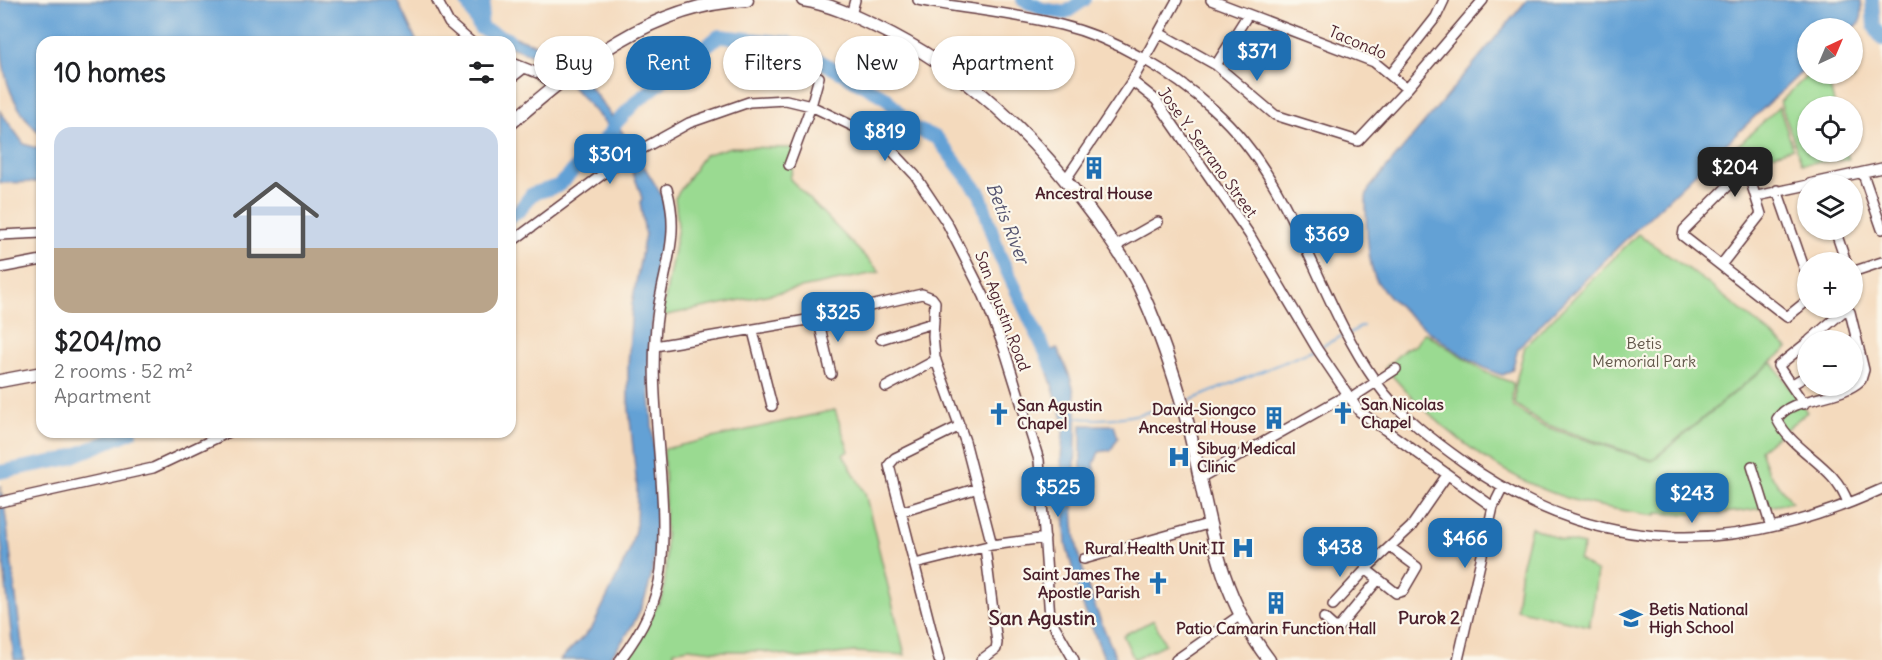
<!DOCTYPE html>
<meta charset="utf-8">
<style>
:root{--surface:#fff;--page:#f6f6f6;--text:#202124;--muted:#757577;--accent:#1f6fb2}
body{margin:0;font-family:Delius,sans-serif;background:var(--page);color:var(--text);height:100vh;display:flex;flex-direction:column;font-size:22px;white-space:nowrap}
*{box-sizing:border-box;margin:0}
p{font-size:20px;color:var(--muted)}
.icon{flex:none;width:33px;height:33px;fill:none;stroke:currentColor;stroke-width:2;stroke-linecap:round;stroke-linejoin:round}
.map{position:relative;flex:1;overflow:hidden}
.side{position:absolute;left:36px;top:36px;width:480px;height:402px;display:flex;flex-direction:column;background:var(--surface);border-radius:18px;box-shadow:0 2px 4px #0004}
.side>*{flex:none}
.guide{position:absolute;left:534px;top:36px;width:570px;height:54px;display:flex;gap:12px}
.needle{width:39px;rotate:44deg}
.tools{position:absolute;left:1797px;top:18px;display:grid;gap:12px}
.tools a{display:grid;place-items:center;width:66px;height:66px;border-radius:50%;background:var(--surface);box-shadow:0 2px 4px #0004;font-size:30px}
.price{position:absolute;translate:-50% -51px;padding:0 14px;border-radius:12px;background:var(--accent);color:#fff;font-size:20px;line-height:39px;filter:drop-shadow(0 2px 3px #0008)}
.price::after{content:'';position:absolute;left:50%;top:36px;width:18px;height:14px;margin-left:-9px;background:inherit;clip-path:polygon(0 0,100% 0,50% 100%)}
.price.active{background:#222;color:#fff}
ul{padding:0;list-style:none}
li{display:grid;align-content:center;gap:12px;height:318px;padding:0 18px}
li span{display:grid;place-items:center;height:186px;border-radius:18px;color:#555}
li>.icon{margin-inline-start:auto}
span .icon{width:108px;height:108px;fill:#fffc;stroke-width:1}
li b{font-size:26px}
h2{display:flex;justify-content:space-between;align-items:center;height:72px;padding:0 18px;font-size:26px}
.chip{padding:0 21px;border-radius:27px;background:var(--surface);box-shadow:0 2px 4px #0004;font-size:21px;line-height:54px}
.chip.active{background:var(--accent);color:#fff}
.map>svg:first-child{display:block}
.green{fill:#9ada91;stroke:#727c5e;stroke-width:1.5}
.water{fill:#64a1d5;stroke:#576080;stroke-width:1.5}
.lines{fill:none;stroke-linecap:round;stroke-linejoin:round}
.stream{stroke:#64a1d5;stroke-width:2}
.river{stroke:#64a1d5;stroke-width:14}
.minor-casing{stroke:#643b41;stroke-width:12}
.major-casing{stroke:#643b41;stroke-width:15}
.minor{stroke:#fff;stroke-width:9}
.major{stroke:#fff;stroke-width:12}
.labels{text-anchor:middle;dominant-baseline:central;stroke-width:4.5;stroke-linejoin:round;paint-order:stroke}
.street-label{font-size:16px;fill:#4a1f2b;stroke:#fbf7ec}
.poi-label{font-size:16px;font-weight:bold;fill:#4a1f2b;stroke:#fbf7ec;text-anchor:start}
.park-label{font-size:16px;fill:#62574a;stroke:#fbf7ec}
.water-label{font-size:18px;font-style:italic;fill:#54536f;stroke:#fbf7ec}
.neighbourhood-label{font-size:18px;font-weight:bold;fill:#4a1f2b;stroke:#fbf7ec}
.quarter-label{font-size:20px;font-weight:bold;fill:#4a1f2b;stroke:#fbf7ec}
</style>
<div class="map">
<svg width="1882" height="660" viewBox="0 0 1882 660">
<rect width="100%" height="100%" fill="#fbf7ec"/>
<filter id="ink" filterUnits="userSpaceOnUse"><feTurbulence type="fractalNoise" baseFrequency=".0167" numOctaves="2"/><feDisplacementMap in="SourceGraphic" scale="12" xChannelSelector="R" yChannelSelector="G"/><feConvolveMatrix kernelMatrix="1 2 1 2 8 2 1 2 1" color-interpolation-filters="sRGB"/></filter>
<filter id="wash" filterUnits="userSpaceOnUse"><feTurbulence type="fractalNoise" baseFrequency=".008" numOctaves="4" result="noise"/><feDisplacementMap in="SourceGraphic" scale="24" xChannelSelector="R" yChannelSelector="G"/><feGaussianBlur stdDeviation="1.35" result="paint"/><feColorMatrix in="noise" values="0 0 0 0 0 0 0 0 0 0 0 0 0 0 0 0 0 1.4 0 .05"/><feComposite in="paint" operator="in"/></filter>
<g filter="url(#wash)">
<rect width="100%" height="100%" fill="#f4dabd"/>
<path class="green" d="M1852,74L1854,79L1830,87L1835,106H1808V152H1846L1849,159L1802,164L1780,102L1809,74Z
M1779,107L1793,148L1775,154L1742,156L1735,148Z
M731,147L798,148L790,179L880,272L662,316L678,227L675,198L704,155Z
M1638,234L1702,279L1788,348L1652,460L1542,423L1515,404V385L1525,346Z
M1424,332L1487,373L1513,383L1512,405L1540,425L1652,461L1772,362L1807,412L1760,450L1768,472L1792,502C1748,513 1702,516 1656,513V516C1627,511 1598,507 1570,499C1497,477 1434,424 1385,368L1406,348L1415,346Z
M835,410L849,451L843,454L865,493L905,655L854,652L799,658L762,651H715L688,648L674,651V660H625L663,596L666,570L664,449Z
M1531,527L1561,540L1584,545L1579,560L1597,572C1594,591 1594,608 1589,626L1516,609L1521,568Z
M1154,620L1165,644L1134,659L1123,635Z"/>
<path class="water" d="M0,0H397L417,42H42V135C0,99 0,54 0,0Z
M1527,0H1861C1868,41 1839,28 1808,28L1807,67L1624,241L1525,340L1518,349L1512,370L1503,375C1474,369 1384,303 1374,275C1367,256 1366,218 1366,197L1369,189Z
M493,27C511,38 532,41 551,51C589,71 638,157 661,194C678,222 654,299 651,333C643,414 668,496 651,577C645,607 628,637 607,660H560L592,628L629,552L636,526L637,487L628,400V367L632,304L645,234L640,202L642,199C635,171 619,148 606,124L549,61L510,47V42L491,41Z
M0,111L24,144L42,150V182L0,183Z
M1057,348C1065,364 1073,381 1075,399C1080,441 1071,483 1074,524C1078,571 1099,617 1117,660H1105L1083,606L1066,545L1061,459L1064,421L1042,355Z
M1081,425H1114L1118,438L1111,450L1099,452L1094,464L1098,486L1081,494Z
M0,485L4,503L24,660H14L0,530Z"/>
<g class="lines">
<path class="stream" d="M1349,333L1363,326
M1320,347L1344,335
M1186,402L1314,350
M1074,417C1109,423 1144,414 1178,404"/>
<path class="river" d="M466,0L480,28
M1023,0L1042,9L1065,13L1084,0
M1872,0L1874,26L1882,39
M480,28L509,40
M480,28L484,0
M510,216L520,210L532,194L558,186L607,137L616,123L635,103L719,36L788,43L886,98L911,127L937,138L980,194L999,254L1053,368
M0,472L66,459L131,432"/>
</g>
</g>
<g filter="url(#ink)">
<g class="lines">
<g class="minor-casing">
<path id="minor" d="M437,0L449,23L471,42
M918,0C965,9 1014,13 1061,25C1115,38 1172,72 1213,109C1295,181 1314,295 1376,382C1398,414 1434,441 1465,463C1599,558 1736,556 1882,489
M1211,0L1374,62L1407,89
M851,15L855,0
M1159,33L1216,65L1275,115L1358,141L1407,89L1483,0
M510,62L540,74L555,86
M1216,65L1247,16
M1391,74L1436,17L1444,0
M510,79L524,68
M1132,81L1156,100L1249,234L1317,349L1359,411L1493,507
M789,165L811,106L819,77
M1863,174L1882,229
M1066,179L1132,81L1177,0
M1809,184L1882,168
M1777,190L1808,279
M1757,196L1808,185
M1835,230L1846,262
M0,235L42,233
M510,243L622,160L689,123L749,102L786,100L811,106L882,140L915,175L947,223L984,296L1004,348L1039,460L1050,618L1074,660
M1114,247L1158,222
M1721,265L1761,214L1748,173L1738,176L1684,230L1683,236L1787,317L1808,300
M0,268L42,260
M1852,272L1882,262
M818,318L831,374
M753,331L772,406
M881,339L933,323
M1810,340L1845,310L1850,312L1864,370L1861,380C1840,401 1790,396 1777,419C1793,453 1835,464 1848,503
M655,346L818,318L922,294L932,298L935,302L933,336L935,358L965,441L992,545
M1791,385L1808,375
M886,387L936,360
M1350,399L1396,369
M1804,404L1778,366L1808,342
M1752,466L1771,527
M1198,479L1347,395
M0,502L153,468L229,432
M901,512L978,488
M1084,559L1208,524
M915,564L992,545L1045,538
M1367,570L1396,593L1403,591L1417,567L1390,547
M1333,605L1368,567L1411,527L1447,475
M1324,618L1334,627H1339L1377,581
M620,660C640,634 657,603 661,570C670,483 645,396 658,310C665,265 680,235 667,189
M939,660L889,465L895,458L960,426
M981,660L996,649L997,643L985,547
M1176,660L1239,616
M1458,660L1493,507L1502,489"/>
</g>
<g class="major-casing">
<path id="major" d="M803,0C829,4 852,15 875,26C967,70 1035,136 1095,218C1110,239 1127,262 1139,286C1155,320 1169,360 1180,396C1209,490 1206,578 1269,660
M510,124C578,65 652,4 747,0
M0,381L42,373"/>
</g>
<use href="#minor" class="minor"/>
<use href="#major" class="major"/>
</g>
</g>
<defs>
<g id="building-bare" transform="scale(1.8)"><path d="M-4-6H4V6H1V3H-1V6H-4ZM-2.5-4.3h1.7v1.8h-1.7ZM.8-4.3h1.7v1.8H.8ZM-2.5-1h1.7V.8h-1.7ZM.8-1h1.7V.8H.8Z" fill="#1f6fb2" stroke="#fbf7ec" stroke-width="2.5" paint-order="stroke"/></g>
<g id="church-bare" transform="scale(1.8)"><path d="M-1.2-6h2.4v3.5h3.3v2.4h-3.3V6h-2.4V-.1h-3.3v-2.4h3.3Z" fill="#1f6fb2" stroke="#fbf7ec" stroke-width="2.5" paint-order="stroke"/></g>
<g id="hospital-bare" transform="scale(1.8)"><path d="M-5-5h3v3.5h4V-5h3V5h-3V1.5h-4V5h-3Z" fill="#1f6fb2" stroke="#fbf7ec" stroke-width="2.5" paint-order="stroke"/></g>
<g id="school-bare" transform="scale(1.8)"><path d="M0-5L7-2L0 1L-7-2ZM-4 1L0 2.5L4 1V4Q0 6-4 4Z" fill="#1f6fb2" stroke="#fbf7ec" stroke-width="2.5" paint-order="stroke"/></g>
</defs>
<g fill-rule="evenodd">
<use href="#building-bare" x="1094" y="168"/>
<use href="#church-bare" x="1343" y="413"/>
<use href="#church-bare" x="999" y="414"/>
<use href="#building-bare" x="1274" y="418"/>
<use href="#hospital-bare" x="1179" y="457"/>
<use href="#hospital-bare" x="1243" y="548"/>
<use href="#church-bare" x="1158" y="583"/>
<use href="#building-bare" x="1276" y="603"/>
<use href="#school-bare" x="1631" y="618"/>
</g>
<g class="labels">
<g class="street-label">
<text transform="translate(1358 42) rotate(23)">Tacondo</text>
<text transform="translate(1208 152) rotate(54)">Jose Y. Serrano Street</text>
<text transform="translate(1003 311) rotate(69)">San Agustin Road</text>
</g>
<g class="poi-label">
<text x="1094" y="193" text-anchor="middle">Ancestral House</text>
<text x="1361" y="404">San Nicolas<tspan x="1361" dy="18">Chapel</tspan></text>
<text x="1017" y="405">San Agustin<tspan x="1017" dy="18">Chapel</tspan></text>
<text x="1256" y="409" text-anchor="end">David-Siongco<tspan x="1256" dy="18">Ancestral House</tspan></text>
<text x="1197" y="448">Sibug Medical<tspan x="1197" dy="18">Clinic</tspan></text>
<text x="1225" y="548" text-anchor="end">Rural Health Unit II</text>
<text x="1140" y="574" text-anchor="end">Saint James The<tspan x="1140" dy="18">Apostle Parish</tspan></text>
<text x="1649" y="609">Betis National<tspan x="1649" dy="18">High School</tspan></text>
<text x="1276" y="628" text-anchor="middle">Patio Camarin Function Hall</text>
</g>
<g class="park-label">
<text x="1644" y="343">Betis<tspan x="1644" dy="18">Memorial Park</tspan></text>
</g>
<g class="water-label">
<text transform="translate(1008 223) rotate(68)">Betis River</text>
</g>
<g class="neighbourhood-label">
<text x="1429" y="617">Purok 2</text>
</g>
<g class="quarter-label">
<text x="1042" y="617">San Agustin</text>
</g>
</g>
</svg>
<div class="tools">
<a><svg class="needle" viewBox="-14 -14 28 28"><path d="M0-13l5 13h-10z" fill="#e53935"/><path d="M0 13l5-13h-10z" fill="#757577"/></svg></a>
<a><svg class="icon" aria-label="locate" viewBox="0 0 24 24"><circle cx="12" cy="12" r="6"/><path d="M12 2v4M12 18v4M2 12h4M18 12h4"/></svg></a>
<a><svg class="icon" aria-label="layers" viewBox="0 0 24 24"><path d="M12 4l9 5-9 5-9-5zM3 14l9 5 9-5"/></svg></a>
<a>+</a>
<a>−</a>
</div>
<b class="price" style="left:1257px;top:82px">$371</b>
<b class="price" style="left:885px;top:162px">$819</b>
<b class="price" style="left:610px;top:185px">$301</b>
<b class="price active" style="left:1735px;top:198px">$204</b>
<b class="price" style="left:1327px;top:265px">$369</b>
<b class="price" style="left:838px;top:343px">$325</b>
<b class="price" style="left:1058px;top:518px">$525</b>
<b class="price" style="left:1692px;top:524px">$243</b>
<b class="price" style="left:1465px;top:569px">$466</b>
<b class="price" style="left:1340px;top:578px">$438</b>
<div class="guide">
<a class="chip">Buy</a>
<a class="chip active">Rent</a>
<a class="chip">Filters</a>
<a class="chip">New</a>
<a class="chip">Apartment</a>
</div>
<section class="side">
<h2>10 homes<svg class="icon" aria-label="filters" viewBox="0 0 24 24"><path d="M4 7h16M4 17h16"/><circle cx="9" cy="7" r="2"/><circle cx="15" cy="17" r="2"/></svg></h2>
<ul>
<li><span style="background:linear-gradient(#c9d6e8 65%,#b9a48a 0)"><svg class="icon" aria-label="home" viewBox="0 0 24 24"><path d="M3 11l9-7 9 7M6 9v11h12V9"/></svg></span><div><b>$204/mo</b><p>2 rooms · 52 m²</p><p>Apartment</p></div></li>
</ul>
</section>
</div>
